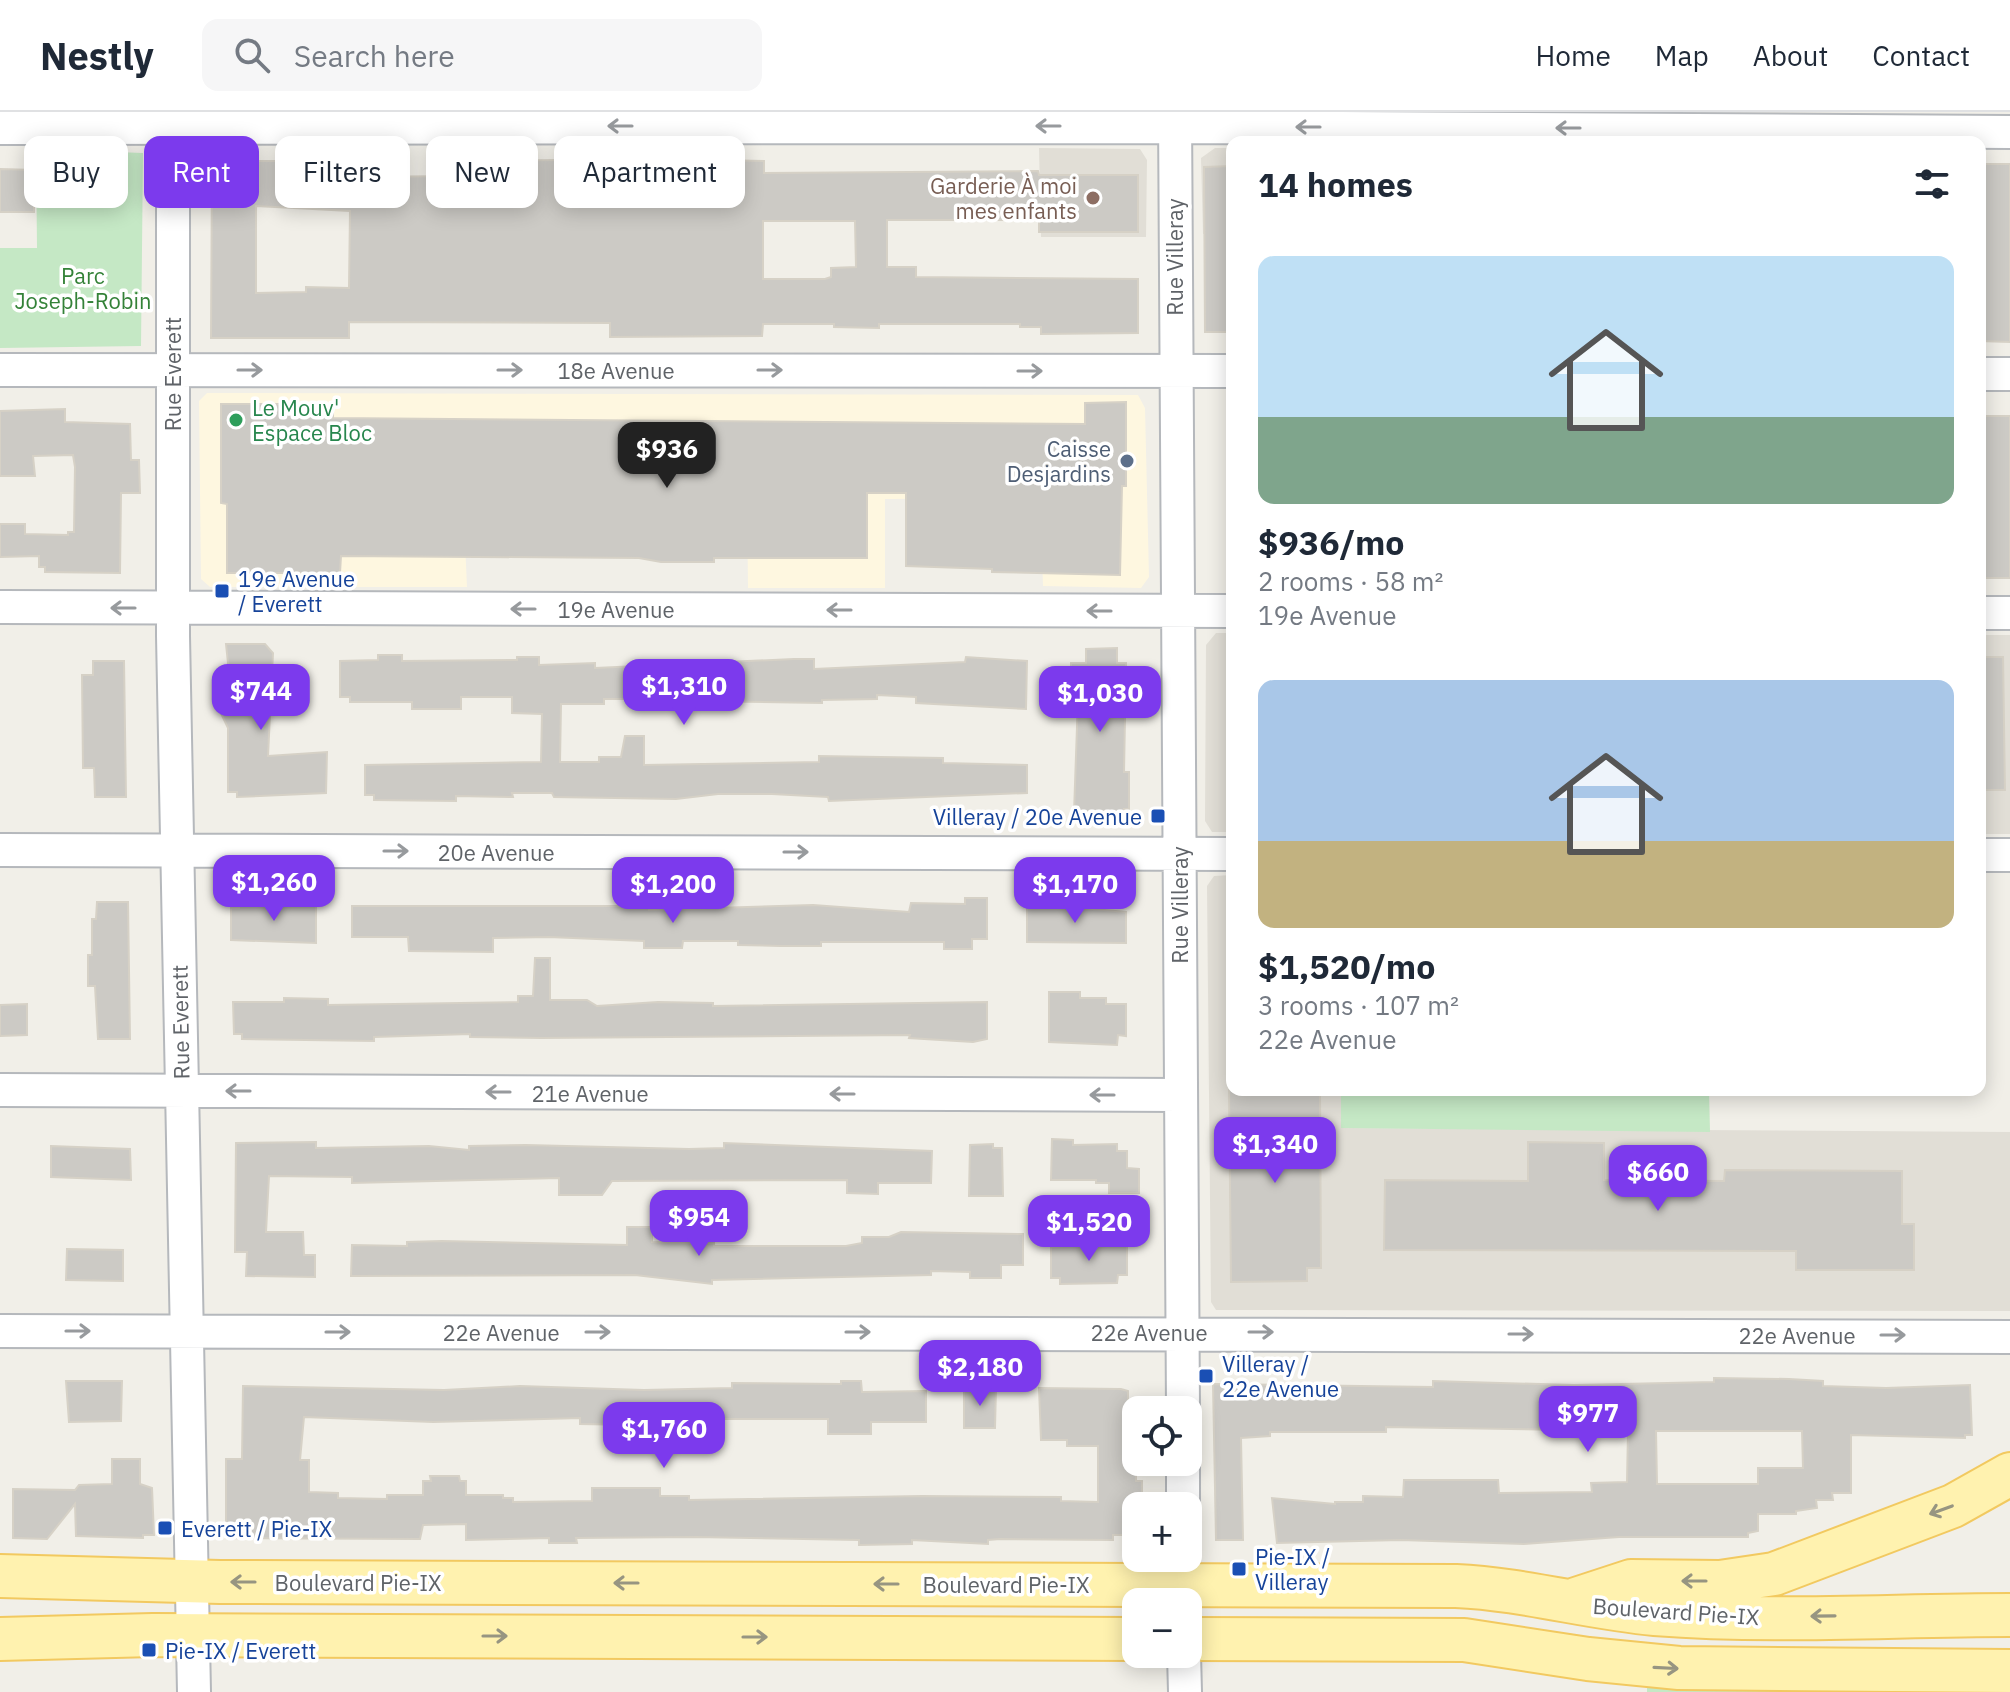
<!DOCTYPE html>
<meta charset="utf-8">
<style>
:root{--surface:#fff;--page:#f6f6f7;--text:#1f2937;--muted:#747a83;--line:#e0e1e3;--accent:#7c3aed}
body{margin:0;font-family:"IBM Plex Sans",sans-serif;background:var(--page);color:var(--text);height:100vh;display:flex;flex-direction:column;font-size:30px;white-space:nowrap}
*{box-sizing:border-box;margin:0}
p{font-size:26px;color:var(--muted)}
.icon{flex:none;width:44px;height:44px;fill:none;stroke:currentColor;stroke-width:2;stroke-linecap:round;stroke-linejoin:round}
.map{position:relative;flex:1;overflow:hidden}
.drawer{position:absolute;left:1226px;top:24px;width:760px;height:960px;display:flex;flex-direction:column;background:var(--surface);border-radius:16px;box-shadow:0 4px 20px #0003}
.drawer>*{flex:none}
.top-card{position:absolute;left:24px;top:24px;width:760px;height:72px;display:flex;gap:16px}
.controls{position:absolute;left:1122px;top:1284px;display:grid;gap:16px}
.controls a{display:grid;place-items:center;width:80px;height:80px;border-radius:16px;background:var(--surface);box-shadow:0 4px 20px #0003;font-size:40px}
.price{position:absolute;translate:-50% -68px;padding:0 18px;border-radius:16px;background:var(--accent);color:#fff;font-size:26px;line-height:52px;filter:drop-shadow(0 2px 4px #0008)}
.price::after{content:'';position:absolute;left:50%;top:48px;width:24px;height:18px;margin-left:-12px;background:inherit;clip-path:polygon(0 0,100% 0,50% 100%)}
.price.current{background:#222;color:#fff}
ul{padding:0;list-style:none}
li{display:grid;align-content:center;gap:16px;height:424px;padding:0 32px}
li span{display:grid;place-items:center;height:248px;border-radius:16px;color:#555}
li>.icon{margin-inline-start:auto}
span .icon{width:144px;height:144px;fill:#fffc;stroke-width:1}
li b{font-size:34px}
h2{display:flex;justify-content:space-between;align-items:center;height:96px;padding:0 32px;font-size:34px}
.pill{padding:0 28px;border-radius:16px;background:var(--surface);box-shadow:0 4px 20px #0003;font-size:28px;line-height:72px}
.pill.current{background:var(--accent);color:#fff}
header{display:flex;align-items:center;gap:48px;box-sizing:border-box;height:112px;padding:0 40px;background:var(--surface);border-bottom:2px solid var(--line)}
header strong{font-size:38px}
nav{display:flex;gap:44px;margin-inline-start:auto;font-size:28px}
.search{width:560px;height:72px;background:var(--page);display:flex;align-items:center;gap:20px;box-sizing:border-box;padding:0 28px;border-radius:16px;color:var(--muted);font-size:30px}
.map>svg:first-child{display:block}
.commercial{fill:#fef7e0}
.education{fill:#e1ded6}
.green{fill:#c5e8c5}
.building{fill:#cccac5;stroke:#d6d1c6;stroke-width:2;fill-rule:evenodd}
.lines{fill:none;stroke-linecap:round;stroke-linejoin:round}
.minor-casing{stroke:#b5b8bc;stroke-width:36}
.major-casing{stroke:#f2c960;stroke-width:46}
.minor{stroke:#fff;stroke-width:32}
.major{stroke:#fff2af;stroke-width:42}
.oneway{stroke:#979a9d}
.oneway2{stroke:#979581}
.education-dot{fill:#8d6e63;stroke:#fff;stroke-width:3}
.leisure-dot{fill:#2e9e5b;stroke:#fff;stroke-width:3}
.service-dot{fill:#5c6f8a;stroke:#fff;stroke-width:3}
.transit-dot{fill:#1a4fb4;stroke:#fff;stroke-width:3}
.labels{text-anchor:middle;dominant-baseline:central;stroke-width:7;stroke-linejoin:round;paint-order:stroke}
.education-label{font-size:22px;fill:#785e54;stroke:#fff;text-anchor:end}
.street-label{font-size:22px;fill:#5f6368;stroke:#fff}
.park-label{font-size:22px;fill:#348238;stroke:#fff}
.leisure-label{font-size:22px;fill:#27864d;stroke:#fff;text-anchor:start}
.service-label{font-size:22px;fill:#4e5e75;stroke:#fff;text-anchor:end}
.transit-label{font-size:22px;fill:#164399;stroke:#fff;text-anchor:start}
</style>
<header>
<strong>Nestly</strong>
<div class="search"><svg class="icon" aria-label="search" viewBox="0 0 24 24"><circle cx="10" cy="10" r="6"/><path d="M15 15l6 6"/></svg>Search here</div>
<nav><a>Home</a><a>Map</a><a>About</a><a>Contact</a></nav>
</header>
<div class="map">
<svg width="2010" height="1580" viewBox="0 0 2010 1580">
<rect width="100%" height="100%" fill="#f1efe8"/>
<path class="commercial" d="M207,281L1138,283L1145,296L1149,465L1141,476L1043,474L1040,386L885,387V476H748L747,383L463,385L467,475H210L201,467L199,289Z"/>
<path class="education" d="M1039,36L1140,37L1147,48L1146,125H1041Z
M1215,36H1232V121L1203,122L1201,46Z
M1216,521H1232V720H1212L1205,709L1206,533Z
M1980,523H2010V722H1980Z
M1232,763V978H1341L1342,1016L2010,1020V1199L1216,1198L1211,1190L1207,774L1214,764Z"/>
<path class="green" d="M36,37L143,41L141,234L0,236V136H37Z
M1341,978H1709L1710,1020L1341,1016Z
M1647,1574L1981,1580H1647Z"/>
<path class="building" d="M673,47L764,49V61L1038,59L1039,63H1138V120H1039V108H887V155H916V165L1138,167V221L1041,222V215H1020V212H879V216L834,215V212H763L762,224L610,225V211L349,210V226H211L212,49H350V65L462,64L461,49ZM256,94L350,99L349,176L306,175V180L256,181ZM763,109H855L856,155L831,156V165L825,167H763Z
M1980,52H2010V230L1980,229Z
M1232,54V220H1205L1204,55Z
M0,57L34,58V100H0Z
M1126,290V374H1122L1120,463L992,460V457L906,454V381H867V446H714V450H661L639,446L341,444L340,461H227V392L221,391V292H333V306L1085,312V291Z
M65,297V310L130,312L131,348H139L140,381H121L120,461L45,460V455H39V444L0,445V412H25V422L68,423V420H74L75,355L73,343L33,344L35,364H0V299Z
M1980,304H2010V466H1980Z
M226,532H265L273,541L268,644L327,640L326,681L237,685V680H228V616L219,597L228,551Z
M1117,536V551H1126L1124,660H1129V697H1124V705H1080V701H1074L1078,586H1064V565L1071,564V551H1086V537Z
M378,543H402V549L517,548V545H539V553L595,551V556L794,547H814V557L965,550L966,545L1027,549L1026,597L916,591V585L877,583V587L822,588V591L701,589V584H658V587H604V592H561L560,650H599V645H621L625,624H644V653L819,650V644L943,646V651L1027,653V681L829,689L828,685L772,682H718L676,687L554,685L552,681H512L513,685L456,684V689L374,688V683H365V653L541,650L542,602L512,601V585H461V597H412V590H350V585H340V549L378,548Z
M1980,545H2003L2005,678H1980Z
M93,549H124L126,685H95L94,656H83L82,563H93Z
M965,786H987V827H972V837H944V830H821V834H780L738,833V829H683L682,836H644V829L549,825L493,826V840L409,839L408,825H352V794H649V798L813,793L909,800L911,791L965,792Z
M97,790H128L130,927H98L95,874H88V843H92V807H96Z
M239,793H316V831L231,828V796H239Z
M1058,794L1126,800V831L1027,830V796Z
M535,846H550V888H587L597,894L658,890L713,891V894L987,890V927L973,930L909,926L910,923L541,926L470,925V922L374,925V929L242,927V922H234L233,890H284V886L328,887V893L518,890V884H533Z
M1049,880H1080V886H1106V892H1126V924L1118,923L1117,933L1049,930Z
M27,892V923L0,924V893Z
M1229,978H1320L1321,1156H1307V1169L1231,1170Z
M1052,1027L1073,1028V1033L1117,1032V1039H1127V1056L1139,1057V1081H1109V1071H1096V1068H1051Z
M316,1030V1036L429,1034L469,1038V1034L526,1033L689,1037L724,1036V1031L932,1039L931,1071H878V1082L847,1081V1068L612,1069L602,1083H559V1066L352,1071V1065L269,1064L266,1120H303L304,1143H315V1165L246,1164L247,1140H235L236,1031Z
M1528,1030L1604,1031V1068L1724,1069L1725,1058L1902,1059V1112H1914V1158H1796V1139L1384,1138L1385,1068L1528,1069Z
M993,1032V1036H1002L1003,1084H969L970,1033Z
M51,1034L130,1037L131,1068L51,1065Z
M627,1115H652V1130L714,1131V1134H846L862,1131V1125H889L901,1120L1023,1122V1153H1001V1166H970V1160L931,1159V1163L712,1168V1172L635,1163L351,1164L352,1133L407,1134V1130L442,1129L627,1133Z
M1095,1132H1127V1163H1118L1117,1171L1060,1172V1166H1051V1135Z
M67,1137L123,1138V1169L66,1168Z
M1714,1266L1789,1267L1823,1269V1274L1886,1276L1970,1273L1972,1323H1965V1326L1851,1323V1381H1832L1833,1388H1816L1817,1396L1796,1399V1402H1758V1419L1748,1421V1425H1619L1524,1432L1401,1428L1277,1431L1272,1386L1335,1392V1390H1363V1384L1403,1385L1404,1368H1498L1499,1381L1592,1380L1591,1371L1627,1370L1628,1319L1386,1315V1320H1270V1324L1241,1326L1243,1428H1216L1213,1272L1433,1275V1269L1574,1273L1714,1270ZM1656,1319H1802L1803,1356H1758V1372H1657Z
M66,1269H122L121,1309L69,1310Z
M841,1269H861L862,1280L926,1279V1310H871V1322H828V1307H706V1317H654L655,1324H635V1313L580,1312V1306L433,1310L304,1305L300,1348H309V1380L338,1381V1386L387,1387V1383H423V1369H431L430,1364H459L460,1369H466V1383H503V1386H513V1390L592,1389V1376H660V1384H689V1388L922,1384L1061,1385V1389L1098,1390V1334H1067V1328H1041L1039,1276L1121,1277L1128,1279V1297H1134L1136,1309V1369H1142V1386L1138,1387L1136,1394V1423H1113V1428L1000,1427L988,1428V1432L912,1428V1432L859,1433V1428L696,1425L576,1426L577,1431H549V1426L466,1428V1412L423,1413L420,1427L226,1426V1347H242L243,1274L444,1278L520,1274L644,1278L732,1276V1271L841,1272Z
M964,1276H996L995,1316H964Z
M112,1347H140V1372L152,1376L154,1423H143V1426L76,1424L75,1392L47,1427L13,1426V1377L75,1378L79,1373L112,1372Z"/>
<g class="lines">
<g class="minor-casing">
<path id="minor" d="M173,0V524L194,1580
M1175,0L1183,1298
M0,16L1175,15L2010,20
M0,258L1232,259
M1980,262H2010
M0,495L1232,499
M1980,501H2010
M0,738L1232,742
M1980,743H2010
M0,978L1180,983
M0,1219L2010,1225
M1183,1394V1350
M1182,1446L1183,1490
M1184,1542L1185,1580"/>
</g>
<g class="major-casing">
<path id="major" d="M0,1464L220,1470L1456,1474C1524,1477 1588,1496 1655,1502C1773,1511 1892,1503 2010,1503
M1576,1487L1631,1469L1720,1470L1774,1462L1953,1394L2010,1362
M0,1527L153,1523L1136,1527
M1188,1527L1464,1528L1588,1547L1679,1556L2010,1559"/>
</g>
<use href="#minor" class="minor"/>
<use href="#major" class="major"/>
</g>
<defs><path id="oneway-shaft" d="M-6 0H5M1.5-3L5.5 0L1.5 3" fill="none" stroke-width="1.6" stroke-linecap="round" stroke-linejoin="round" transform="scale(2)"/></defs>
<g class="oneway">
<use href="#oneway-shaft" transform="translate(620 14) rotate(180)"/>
<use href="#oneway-shaft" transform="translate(1048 14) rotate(-180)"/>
<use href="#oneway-shaft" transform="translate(1308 15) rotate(-180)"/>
<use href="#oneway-shaft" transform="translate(1568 16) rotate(-180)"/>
<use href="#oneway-shaft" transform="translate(250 258)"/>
<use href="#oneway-shaft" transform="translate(510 258)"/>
<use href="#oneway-shaft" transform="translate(770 258)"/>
<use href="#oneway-shaft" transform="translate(1030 259)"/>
<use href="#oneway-shaft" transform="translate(123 496) rotate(-180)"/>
<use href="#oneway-shaft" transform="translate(523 497) rotate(-180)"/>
<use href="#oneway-shaft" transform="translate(839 498) rotate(-180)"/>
<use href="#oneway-shaft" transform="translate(1099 499) rotate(-180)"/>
<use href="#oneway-shaft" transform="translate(396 739)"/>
<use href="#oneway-shaft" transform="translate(796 740)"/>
<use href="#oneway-shaft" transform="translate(238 979) rotate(-180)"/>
<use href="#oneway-shaft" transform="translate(498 980) rotate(-180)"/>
<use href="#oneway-shaft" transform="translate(842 982) rotate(-180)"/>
<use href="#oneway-shaft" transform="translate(1102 983) rotate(-180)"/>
<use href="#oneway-shaft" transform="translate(78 1219)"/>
<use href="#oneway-shaft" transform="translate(338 1220)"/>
<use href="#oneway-shaft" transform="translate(598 1220)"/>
<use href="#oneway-shaft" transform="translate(858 1220)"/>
<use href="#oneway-shaft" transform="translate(1261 1220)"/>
<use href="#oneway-shaft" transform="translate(1521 1222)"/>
<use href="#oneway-shaft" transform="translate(1893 1223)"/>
</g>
<g class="oneway2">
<use href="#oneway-shaft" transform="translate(1941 1398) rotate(160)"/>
<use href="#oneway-shaft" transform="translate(1694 1469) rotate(-180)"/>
<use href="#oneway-shaft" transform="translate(243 1470) rotate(180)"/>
<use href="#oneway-shaft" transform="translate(626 1471) rotate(-180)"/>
<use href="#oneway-shaft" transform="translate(886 1472) rotate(-180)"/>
<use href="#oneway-shaft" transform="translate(1823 1504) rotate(179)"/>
<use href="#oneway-shaft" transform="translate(495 1524)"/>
<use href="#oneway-shaft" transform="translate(755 1525)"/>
<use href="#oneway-shaft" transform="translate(1666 1556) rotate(3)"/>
</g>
<circle class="education-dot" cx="1093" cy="86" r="8"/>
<circle class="leisure-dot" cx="236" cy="308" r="8"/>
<circle class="service-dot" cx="1127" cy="349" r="8"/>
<g class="transit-dot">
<rect x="214" y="471" width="16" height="16" rx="4"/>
<rect x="1150" y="696" width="16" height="16" rx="4"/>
<rect x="1198" y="1256" width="16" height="16" rx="4"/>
<rect x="157" y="1408" width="16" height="16" rx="4"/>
<rect x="1231" y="1449" width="16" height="16" rx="4"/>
<rect x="141" y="1530" width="16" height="16" rx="4"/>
</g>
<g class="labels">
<g class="education-label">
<text x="1077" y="73">Garderie À moi<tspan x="1077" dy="25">mes enfants</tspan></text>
</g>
<g class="street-label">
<text transform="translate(1174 145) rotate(-90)">Rue Villeray</text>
<text x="616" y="258">18e Avenue</text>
<text transform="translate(172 262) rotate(-90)">Rue Everett</text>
<text x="616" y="497">19e Avenue</text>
<text x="496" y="740">20e Avenue</text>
<text transform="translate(1179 793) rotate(-90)">Rue Villeray</text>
<text transform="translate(180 910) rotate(-91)">Rue Everett</text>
<text x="590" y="981">21e Avenue</text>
<text x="501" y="1220">22e Avenue</text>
<text x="1149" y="1220">22e Avenue</text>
<text x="1797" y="1223">22e Avenue</text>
<text x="358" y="1470">Boulevard Pie-IX</text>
<text x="1006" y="1472">Boulevard Pie-IX</text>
<text transform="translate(1676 1499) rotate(4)">Boulevard Pie-IX</text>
</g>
<g class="park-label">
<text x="83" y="163">Parc<tspan x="83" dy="25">Joseph-Robin</tspan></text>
</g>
<g class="leisure-label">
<text x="252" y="295">Le Mouv'<tspan x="252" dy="25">Espace Bloc</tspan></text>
</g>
<g class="service-label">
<text x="1111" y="336">Caisse<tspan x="1111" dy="25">Desjardins</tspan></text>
</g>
<g class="transit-label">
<text x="238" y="466">19e Avenue<tspan x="238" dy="25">/ Everett</tspan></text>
<text x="1142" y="704" text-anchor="end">Villeray / 20e Avenue</text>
<text x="1222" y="1251">Villeray /<tspan x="1222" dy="25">22e Avenue</tspan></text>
<text x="181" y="1416">Everett / Pie-IX</text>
<text x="1255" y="1444">Pie-IX /<tspan x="1255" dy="25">Villeray</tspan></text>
<text x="165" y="1538">Pie-IX / Everett</text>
</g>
</g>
</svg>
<div class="controls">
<a><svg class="icon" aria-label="locate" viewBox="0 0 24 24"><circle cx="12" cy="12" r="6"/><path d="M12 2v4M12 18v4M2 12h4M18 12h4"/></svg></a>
<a>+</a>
<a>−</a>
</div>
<b class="price current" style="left:667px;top:378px">$936</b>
<b class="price" style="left:684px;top:615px">$1,310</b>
<b class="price" style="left:261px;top:620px">$744</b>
<b class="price" style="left:1100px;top:622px">$1,030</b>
<b class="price" style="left:274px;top:811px">$1,260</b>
<b class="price" style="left:673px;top:813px">$1,200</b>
<b class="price" style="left:1075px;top:813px">$1,170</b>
<b class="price" style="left:1275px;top:1073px">$1,340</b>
<b class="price" style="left:1658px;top:1101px">$660</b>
<b class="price" style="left:699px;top:1146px">$954</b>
<b class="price" style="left:1089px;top:1151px">$1,520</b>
<b class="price" style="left:980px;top:1296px">$2,180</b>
<b class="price" style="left:1588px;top:1342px">$977</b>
<b class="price" style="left:664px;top:1358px">$1,760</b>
<div class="top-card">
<a class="pill">Buy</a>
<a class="pill current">Rent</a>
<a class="pill">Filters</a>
<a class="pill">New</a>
<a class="pill">Apartment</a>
</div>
<section class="drawer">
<h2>14 homes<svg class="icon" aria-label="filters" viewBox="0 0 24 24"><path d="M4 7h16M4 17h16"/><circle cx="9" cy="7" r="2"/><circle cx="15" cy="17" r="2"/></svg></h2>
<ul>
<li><span style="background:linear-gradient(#bfe0f5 65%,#7fa58c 0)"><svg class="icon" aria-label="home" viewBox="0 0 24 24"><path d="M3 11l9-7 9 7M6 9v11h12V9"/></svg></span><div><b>$936/mo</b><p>2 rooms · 58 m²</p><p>19e Avenue</p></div></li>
<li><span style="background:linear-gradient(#a9c7e8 65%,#c2b280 0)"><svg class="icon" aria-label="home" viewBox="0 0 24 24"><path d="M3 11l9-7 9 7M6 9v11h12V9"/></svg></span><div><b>$1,520/mo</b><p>3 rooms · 107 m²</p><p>22e Avenue</p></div></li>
</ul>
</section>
</div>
